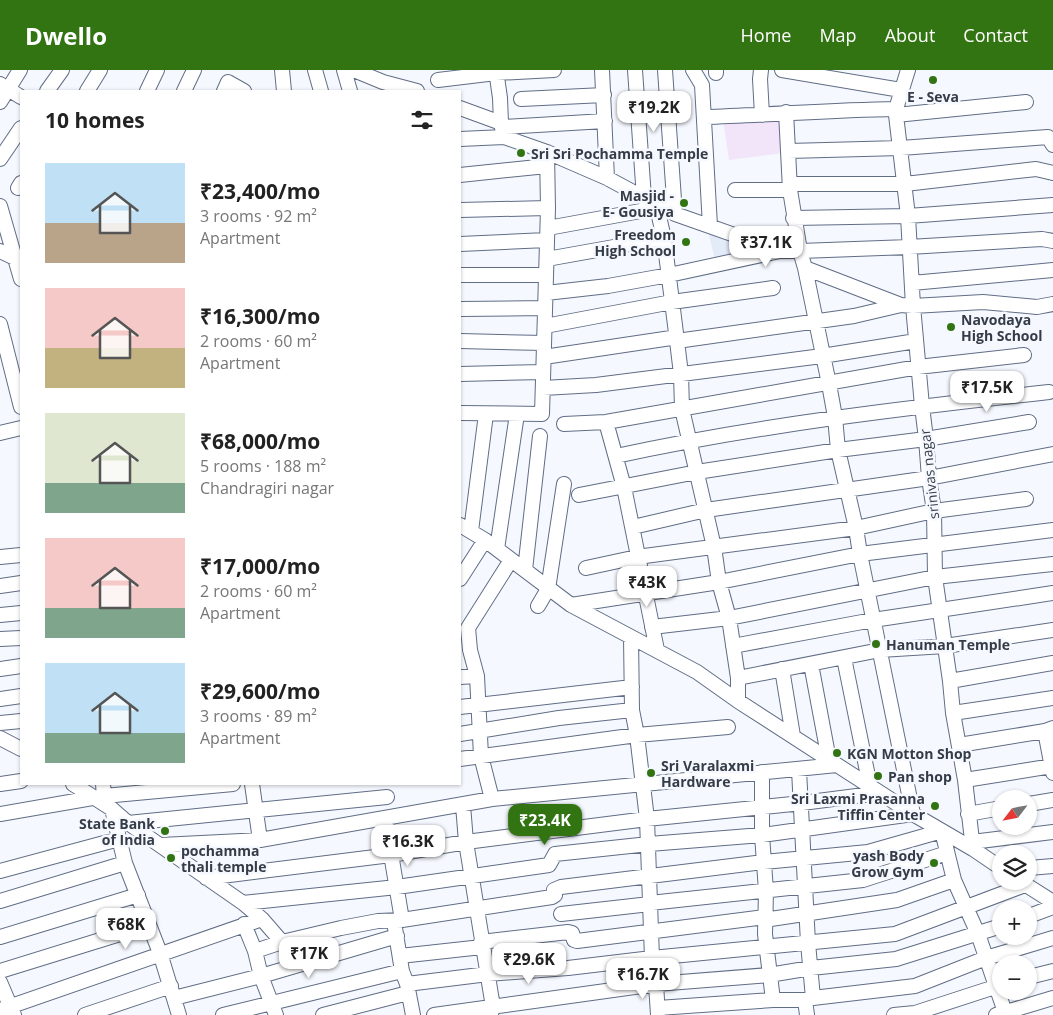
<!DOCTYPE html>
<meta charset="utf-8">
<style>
:root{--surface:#fff;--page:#f6f6f6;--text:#222;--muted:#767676;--accent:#327412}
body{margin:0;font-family:"Open Sans",sans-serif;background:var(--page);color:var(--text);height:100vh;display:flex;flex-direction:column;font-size:19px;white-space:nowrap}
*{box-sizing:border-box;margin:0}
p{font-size:16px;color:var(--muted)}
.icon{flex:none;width:28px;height:28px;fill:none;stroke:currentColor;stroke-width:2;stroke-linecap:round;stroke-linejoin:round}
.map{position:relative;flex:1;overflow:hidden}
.sheet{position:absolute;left:20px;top:20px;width:441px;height:695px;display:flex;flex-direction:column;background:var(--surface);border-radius:0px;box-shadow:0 1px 4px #0004}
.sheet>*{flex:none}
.needle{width:32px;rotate:238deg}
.fabs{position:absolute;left:992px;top:720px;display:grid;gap:10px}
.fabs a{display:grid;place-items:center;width:45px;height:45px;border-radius:50%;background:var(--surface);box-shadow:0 1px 4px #0004;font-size:25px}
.price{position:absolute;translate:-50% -42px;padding:0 11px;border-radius:10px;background:#fff;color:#222;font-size:16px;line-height:32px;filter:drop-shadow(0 1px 2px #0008)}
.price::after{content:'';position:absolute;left:50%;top:30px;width:15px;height:11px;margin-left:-8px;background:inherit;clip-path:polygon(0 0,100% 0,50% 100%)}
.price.active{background:var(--accent);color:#fff}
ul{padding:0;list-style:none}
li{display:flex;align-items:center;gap:15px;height:125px;padding:0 25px}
li span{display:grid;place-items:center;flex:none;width:140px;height:100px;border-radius:0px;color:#555}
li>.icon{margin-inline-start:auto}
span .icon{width:60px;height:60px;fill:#fffc;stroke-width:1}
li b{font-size:21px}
h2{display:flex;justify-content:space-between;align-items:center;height:60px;padding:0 25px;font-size:21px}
header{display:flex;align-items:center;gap:30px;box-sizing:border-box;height:70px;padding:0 25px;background:var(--accent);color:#fff}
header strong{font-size:24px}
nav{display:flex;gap:28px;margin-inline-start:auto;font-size:18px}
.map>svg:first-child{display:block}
.built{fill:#e3ebf9}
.green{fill:#f2e4f9}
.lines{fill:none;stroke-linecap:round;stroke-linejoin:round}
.minor-casing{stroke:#606d85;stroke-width:16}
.minor{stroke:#fff;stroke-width:14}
.poi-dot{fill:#327412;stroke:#f5f8fe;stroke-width:2}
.labels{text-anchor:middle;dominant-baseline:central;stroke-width:5;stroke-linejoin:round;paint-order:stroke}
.poi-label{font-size:14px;font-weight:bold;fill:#363c47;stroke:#f5f8fe;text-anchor:start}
.street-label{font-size:14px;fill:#363c47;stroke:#f5f8fe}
</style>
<header>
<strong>Dwello</strong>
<nav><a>Home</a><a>Map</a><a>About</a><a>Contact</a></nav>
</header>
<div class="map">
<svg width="1053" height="945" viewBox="0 0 1053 945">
<rect width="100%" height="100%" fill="#f5f8fe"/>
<path class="built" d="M707,157L757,181L715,190Z"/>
<path class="green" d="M783,46L784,83L729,90L723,50Z"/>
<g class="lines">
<g class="minor-casing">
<path id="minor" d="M282,0L284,21
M315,0L321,21
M344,0L350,21
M354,0L383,12L417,21
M496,0L500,28L501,53
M602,0L607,108
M635,0L644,128
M665,0L675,144
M693,0L702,15L710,156
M761,0L760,9L762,45
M782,0L901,20
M908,0L896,39V45L908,146L913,236L922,336L926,369L929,408L934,441L935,507L950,611L953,643L965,710L973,779
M716,3V0
M438,10L496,3L554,0
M0,14L21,27
M47,21L62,0
M87,21L100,0
M147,21L157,0
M184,21L194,0
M224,21L228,12L244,21
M521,29L604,25
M0,32L20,0
M460,38L501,53L504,67L547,82L607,108L644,128L661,134L675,144L780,181H800L805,198L901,235L913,236L983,232L1037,237L1053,234
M786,42L790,120L800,181L909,177L1042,169L1053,171
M896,45L1026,32
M704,47C768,45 832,40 896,39
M502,57L605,51
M460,69L504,67
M788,81L901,78L1048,67L1053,75
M0,89L21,58
M460,105L547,96
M790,114H905L1036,99L1053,103
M18,118L21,113
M735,120H790
M661,134L657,138L664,168L677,271L681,304L682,339L714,477L719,512L729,548L738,608V631
M0,136L21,209
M460,140L548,138
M793,148L908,146L1053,135
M548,158L657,138
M460,174L547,170
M0,181L21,191
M547,189L664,168
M460,205H546
M912,213L1053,200
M546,223L608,216L669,205L780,181
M460,239L545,238
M0,254L21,337
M545,256L672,232L773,218
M460,271L544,273
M544,287L671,268L677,271L854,246L901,235
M460,304L543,302
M543,318L596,315L822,286L916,271
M460,343L542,344L548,138L547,82
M606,352L624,417L657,580
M564,354L606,352L918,297L1024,285
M0,363L21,358
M616,386C759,355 904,338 1049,322
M579,425L697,402L838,380L926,369L1029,352
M460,455L485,470L571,535L697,602L738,631L913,744L973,779L1001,798
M633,457L706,440L929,408L1053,384
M471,461L486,344
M497,479L517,344
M0,487L21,485
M586,498L637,487L856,458L934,441L1026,429
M525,500L540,366
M460,509L485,470
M0,516L21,513
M571,535L719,512L860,484L1053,460
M538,536L548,519L564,414
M0,545L21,543
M652,557L729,548L935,507L1053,494
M631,567L632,640L637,665L647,749L652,888L656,914L658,945
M0,569L21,568
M733,576L873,550L1053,523
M844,588L870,716
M811,594L829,690
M0,599L21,596
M782,599L793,666
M460,607L477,606
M738,608L880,580L945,576L1053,560
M950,611L1053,593
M0,629L21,626
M460,637L632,617
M953,643L1053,628
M0,653L21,651
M1045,661L1053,703
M460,664L559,648L632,640
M0,668L21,679
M959,675L1045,661L1053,658
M460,689L637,665L728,657
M762,702V765L766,821L765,864L773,930
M965,710L1053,696
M0,714L21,711
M73,714L112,739L128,753L243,833L262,849L282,872
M252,714L260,770
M104,726L233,714
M492,729L481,686L477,606L470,580L468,558L511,490
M1029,734L1053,730
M463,735L466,772L493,937L491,944
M112,739L125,793L160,883L179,945
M0,744L104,726L103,714
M968,744L1001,738
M385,748L402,850
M128,753L387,727
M972,772L1053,762
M161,775L260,770L492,729L837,695
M1029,798L1053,796
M0,801L119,769
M206,808L391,785L466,772L647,749L802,733L880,723
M1020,811L1053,832
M0,831L125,793
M243,833L397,817L549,795L555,784L649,774L762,765L913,744L860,484L856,458L838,380L835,347L829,314L805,198
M650,833L863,810L947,783
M561,844L650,834
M1029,846L1053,837
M764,850L897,830L954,810
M244,854L255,881L261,906L276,945
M395,858L402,901L407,914L413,945
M0,867L138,825
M481,872L568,862L572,863L574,870L577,871L765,847
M255,881L282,872L341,858L378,851L402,850L552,827L555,825L554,820L561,817L764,792L868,782L942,761L954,810L978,864L1006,945
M400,886L482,877
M0,901L149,855
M1029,907L1053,901
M0,912L14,945
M407,914L488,904L568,898L652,888L895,864L1025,815
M174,928L261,906L397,866
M813,928L915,916L986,888L1053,868
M805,930L807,945
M658,938L773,930H805L813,928L808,873L799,700
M0,940L262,849
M85,945L171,916
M223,945L402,901
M323,945L408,923
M434,945L656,914L769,905L811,898L896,889L1001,856
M894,945L915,943L1001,915
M996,945L1053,928"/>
</g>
<use href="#minor" class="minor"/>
</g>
<g class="poi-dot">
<circle cx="933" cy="10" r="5"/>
<circle cx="521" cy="83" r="5"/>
<circle cx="684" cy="133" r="5"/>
<circle cx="686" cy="172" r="5"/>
<circle cx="951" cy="257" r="5"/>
<circle cx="876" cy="574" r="5"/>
<circle cx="837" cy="683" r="5"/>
<circle cx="651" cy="703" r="5"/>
<circle cx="878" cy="706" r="5"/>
<circle cx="935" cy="736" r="5"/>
<circle cx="165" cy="761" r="5"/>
<circle cx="171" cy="788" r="5"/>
<circle cx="934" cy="793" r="5"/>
</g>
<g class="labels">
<g class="poi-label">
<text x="933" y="26" text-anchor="middle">E - Seva</text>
<text x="531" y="83">Sri Sri Pochamma Temple</text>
<text x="674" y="125" text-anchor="end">Masjid -<tspan x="674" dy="16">E- Gousiya</tspan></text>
<text x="676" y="164" text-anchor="end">Freedom<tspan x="676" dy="16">High School</tspan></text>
<text x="961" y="249">Navodaya<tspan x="961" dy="16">High School</tspan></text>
<text x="886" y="574">Hanuman Temple</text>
<text x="847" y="683">KGN Motton Shop</text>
<text x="661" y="695">Sri Varalaxmi<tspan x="661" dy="16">Hardware</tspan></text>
<text x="888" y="706">Pan shop</text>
<text x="925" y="728" text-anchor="end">Sri Laxmi Prasanna<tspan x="925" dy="16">Tiffin Center</tspan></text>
<text x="155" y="753" text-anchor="end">State Bank<tspan x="155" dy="16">of India</tspan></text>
<text x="181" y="780">pochamma<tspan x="181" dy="16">thali temple</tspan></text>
<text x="924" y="785" text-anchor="end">yash Body<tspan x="924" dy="16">Grow Gym</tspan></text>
</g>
<g class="street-label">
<text transform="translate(929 404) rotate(-96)">srinivas nagar</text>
</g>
</g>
</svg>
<div class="fabs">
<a><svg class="needle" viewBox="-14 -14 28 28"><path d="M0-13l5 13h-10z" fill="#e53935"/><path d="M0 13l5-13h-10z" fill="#767676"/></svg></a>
<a><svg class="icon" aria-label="layers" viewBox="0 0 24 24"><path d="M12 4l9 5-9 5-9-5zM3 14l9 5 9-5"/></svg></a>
<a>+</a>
<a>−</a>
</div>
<b class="price" style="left:654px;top:63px">₹19.2K</b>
<b class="price" style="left:766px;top:198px">₹37.1K</b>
<b class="price" style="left:987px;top:343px">₹17.5K</b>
<b class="price" style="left:647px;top:538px">₹43K</b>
<b class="price active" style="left:545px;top:776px">₹23.4K</b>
<b class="price" style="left:408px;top:797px">₹16.3K</b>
<b class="price" style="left:126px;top:880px">₹68K</b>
<b class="price" style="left:309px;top:909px">₹17K</b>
<b class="price" style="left:529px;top:915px">₹29.6K</b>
<b class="price" style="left:643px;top:930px">₹16.7K</b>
<section class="sheet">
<h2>10 homes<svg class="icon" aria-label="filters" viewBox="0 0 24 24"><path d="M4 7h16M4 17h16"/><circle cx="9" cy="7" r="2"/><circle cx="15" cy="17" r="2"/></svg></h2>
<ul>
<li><span style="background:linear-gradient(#bfe0f5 60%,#b9a48a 0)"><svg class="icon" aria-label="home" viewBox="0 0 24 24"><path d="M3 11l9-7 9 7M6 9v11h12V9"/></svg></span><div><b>₹23,400/mo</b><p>3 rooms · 92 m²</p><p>Apartment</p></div></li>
<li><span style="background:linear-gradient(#f6c9c9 60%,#c2b280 0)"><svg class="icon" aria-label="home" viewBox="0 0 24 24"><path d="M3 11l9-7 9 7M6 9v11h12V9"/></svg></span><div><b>₹16,300/mo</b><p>2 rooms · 60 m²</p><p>Apartment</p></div></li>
<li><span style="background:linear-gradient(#dfe7d0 70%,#7fa58c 0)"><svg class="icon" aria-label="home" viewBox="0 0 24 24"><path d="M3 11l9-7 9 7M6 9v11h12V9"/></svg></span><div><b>₹68,000/mo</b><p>5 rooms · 188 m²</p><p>Chandragiri nagar</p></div></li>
<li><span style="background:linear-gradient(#f6c9c9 70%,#7fa58c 0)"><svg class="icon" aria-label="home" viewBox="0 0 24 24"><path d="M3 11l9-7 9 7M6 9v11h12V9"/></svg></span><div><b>₹17,000/mo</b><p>2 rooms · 60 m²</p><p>Apartment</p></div></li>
<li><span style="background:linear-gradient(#bfe0f5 70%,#7fa58c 0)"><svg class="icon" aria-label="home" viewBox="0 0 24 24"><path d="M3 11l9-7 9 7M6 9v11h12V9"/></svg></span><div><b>₹29,600/mo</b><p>3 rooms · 89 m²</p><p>Apartment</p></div></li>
</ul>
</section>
</div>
